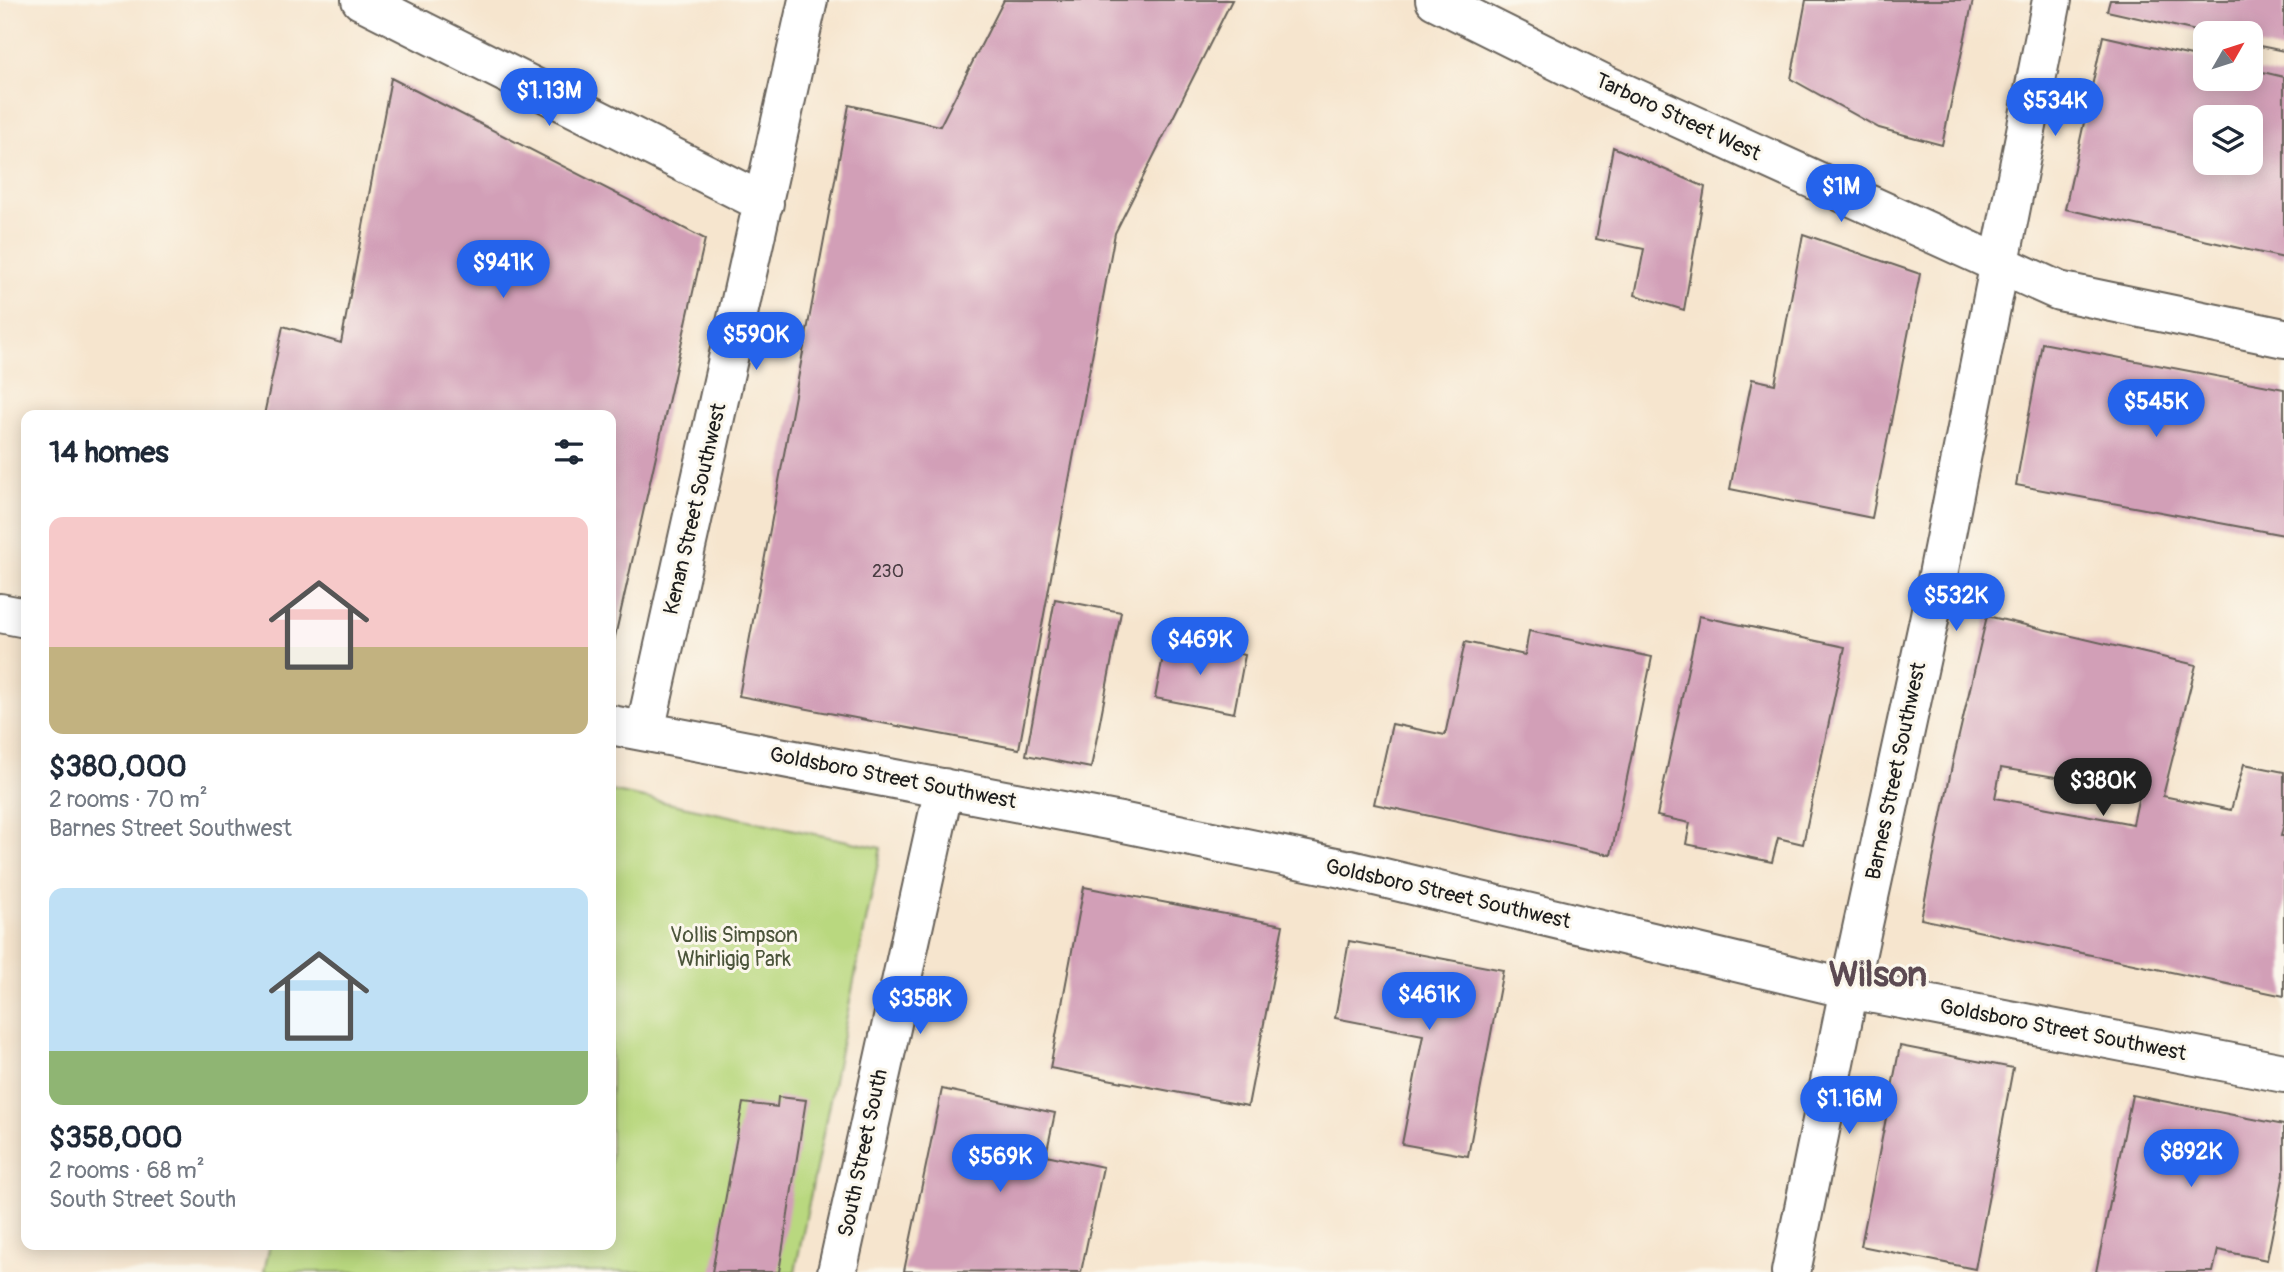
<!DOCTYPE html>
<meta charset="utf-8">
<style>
:root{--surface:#fff;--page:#f6f6f7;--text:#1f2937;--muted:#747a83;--accent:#2563eb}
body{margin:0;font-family:Pangolin,sans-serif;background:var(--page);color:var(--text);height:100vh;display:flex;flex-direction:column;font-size:26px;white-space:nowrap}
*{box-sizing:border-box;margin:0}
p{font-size:23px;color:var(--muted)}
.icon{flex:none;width:38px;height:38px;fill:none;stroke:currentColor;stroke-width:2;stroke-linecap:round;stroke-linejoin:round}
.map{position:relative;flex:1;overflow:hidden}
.sheet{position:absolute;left:21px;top:410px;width:595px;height:840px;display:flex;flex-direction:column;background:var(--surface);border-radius:14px;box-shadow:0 4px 18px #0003}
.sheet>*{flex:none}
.needle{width:46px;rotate:51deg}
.fabs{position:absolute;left:2193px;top:21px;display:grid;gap:14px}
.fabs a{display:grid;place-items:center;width:70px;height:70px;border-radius:14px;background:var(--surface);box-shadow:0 4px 18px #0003;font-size:35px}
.price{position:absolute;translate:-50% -60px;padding:0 16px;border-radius:24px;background:var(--accent);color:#fff;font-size:23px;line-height:46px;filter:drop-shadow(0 2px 4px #0008)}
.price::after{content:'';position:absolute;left:50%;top:42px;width:21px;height:16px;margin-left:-10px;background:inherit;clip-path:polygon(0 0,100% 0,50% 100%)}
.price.current{background:#222;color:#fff}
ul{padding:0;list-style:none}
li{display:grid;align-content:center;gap:14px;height:371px;padding:0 28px}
li span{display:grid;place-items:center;height:217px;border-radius:14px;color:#555}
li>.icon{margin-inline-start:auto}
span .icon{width:126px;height:126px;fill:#fffc;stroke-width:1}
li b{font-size:30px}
h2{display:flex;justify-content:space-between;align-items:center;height:84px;padding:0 28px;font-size:30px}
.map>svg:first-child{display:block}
.green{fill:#b9d87f;stroke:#6a7a4e;stroke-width:2}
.building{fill:#d29fb7;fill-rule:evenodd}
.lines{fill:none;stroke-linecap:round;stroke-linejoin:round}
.minor-casing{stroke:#68625a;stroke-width:42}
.major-casing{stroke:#68625a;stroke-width:42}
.minor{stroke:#fff;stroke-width:38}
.major{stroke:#fff;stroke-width:38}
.labels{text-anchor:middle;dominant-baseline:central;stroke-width:6;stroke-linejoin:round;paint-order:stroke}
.number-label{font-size:18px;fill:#4a3d43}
.street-label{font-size:21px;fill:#1c1c1c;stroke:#fbf7ec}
.park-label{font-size:21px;fill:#4b543a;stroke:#fbf7ec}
.town-label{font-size:35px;font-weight:bold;fill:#5c4a52;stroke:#fbf7ec}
</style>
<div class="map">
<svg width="2284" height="1272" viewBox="0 0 2284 1272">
<rect width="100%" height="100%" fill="#fbf7ec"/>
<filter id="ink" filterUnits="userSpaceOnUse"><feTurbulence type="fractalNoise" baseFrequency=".0143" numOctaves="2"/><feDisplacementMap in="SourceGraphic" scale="14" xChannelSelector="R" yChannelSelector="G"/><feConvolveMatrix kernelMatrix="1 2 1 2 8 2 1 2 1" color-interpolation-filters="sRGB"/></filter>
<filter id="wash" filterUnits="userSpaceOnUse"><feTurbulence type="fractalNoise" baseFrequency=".00686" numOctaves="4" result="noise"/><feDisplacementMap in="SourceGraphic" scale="28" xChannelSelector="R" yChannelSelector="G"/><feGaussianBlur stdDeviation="1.57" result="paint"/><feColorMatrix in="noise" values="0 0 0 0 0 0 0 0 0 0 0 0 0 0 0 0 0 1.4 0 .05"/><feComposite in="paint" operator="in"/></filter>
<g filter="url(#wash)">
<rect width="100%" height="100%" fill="#f6e5ce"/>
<path class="green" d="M611,791L881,848L795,1272H264L270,1244H611Z"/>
<g id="blocks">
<path class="building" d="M1004,0H1232L1115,233L1019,749L739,696L849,105L940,126Z
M1806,0H1973L1942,145L1879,128L1791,79Z
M2110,0H2284V51L2250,44V33H2205L2107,11Z
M2103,36L2205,59V79H2250V69L2284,77V258L2065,209ZM2205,117H2250V163H2205Z
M391,78L705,239L612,650L611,415H264L283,326L341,343Z
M1613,147L1705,187L1684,310L1635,295L1644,249L1596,239Z
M1803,234L1920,274L1872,518L1730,489L1752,379L1775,384Z
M2042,343L2284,389V535L2016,485Z
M1055,599L1121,612L1091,768L1026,755Z
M1699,616L1845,647L1803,844L1778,838L1772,862L1686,844L1690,823L1657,816Z
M1987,616L2196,665L2163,796L2231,810L2244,764L2284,772V823L2281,836H2284V996L1921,919L1953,761ZM2001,768L2140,791L2133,824L1995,798Z
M1529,631L1652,657L1611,855L1374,804L1392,724L1445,735L1465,642L1525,655Z
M1166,641L1245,655L1234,713L1155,698Z
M1084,887L1283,925L1248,1106L1050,1068Z
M1349,941L1503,970L1468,1156L1402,1144L1423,1035L1335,1018Z
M1900,1046L2013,1068L1975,1269L1861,1246Z
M942,1089L1055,1113L1046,1155L1103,1167L1081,1272L904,1271Z
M2132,1095L2284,1125V1174L2267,1260L2218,1250L2213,1272H2096Z
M778,1097L806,1100L779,1272H712L743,1103L777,1107Z"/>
</g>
</g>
<g filter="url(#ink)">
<use href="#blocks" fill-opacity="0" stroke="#68625a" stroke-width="2"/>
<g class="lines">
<g class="minor-casing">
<path id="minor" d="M361,0L764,203
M0,613L26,618
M611,725L1120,822L1346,869L1849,989L2284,1073
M645,731L808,0
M837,1272L944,788
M1791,1272L1849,989L1929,620L2052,0"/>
</g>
<g class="major-casing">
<path id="major" d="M1435,0L1604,84L2059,291L2284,338"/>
</g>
<use href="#minor" class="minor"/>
<use href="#major" class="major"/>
</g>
</g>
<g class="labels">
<g class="number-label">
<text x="888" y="571">230</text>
</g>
<g class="street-label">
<text transform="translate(1678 117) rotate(25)">Tarboro Street West</text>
<text transform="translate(695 509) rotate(-77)">Kenan Street Southwest</text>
<text transform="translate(1896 771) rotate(-78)">Barnes Street Southwest</text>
<text transform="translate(893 778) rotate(11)">Goldsboro Street Southwest</text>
<text transform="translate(1448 894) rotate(13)">Goldsboro Street Southwest</text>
<text transform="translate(2063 1030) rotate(11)">Goldsboro Street Southwest</text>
<text transform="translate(863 1153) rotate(-78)">South Street South</text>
</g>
<g class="park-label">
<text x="734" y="935">Vollis Simpson<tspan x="734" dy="24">Whirligig Park</tspan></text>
</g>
<g class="town-label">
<text x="1878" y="975">Wilson</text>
</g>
</g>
</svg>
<div class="fabs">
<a><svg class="needle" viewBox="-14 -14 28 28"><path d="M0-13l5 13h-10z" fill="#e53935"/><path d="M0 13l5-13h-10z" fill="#747a83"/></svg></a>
<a><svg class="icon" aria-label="layers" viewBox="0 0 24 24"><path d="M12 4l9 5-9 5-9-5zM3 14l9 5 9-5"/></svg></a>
</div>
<b class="price" style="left:549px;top:128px">$1.13M</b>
<b class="price" style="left:2055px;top:138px">$534K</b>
<b class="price" style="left:1841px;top:224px">$1M</b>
<b class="price" style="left:503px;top:300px">$941K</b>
<b class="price" style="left:756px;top:372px">$590K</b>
<b class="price" style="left:2156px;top:439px">$545K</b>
<b class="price" style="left:1956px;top:633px">$532K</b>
<b class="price" style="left:1200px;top:677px">$469K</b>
<b class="price current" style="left:2103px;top:818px">$380K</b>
<b class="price" style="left:1429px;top:1032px">$461K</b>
<b class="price" style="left:920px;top:1036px">$358K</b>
<b class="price" style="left:1849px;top:1136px">$1.16M</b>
<b class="price" style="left:2191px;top:1189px">$892K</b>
<b class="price" style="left:1000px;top:1194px">$569K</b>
<section class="sheet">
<h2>14 homes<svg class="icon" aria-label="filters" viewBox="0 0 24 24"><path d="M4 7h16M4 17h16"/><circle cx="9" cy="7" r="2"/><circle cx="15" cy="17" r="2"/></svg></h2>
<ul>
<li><span style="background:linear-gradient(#f6c9c9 60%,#c2b280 0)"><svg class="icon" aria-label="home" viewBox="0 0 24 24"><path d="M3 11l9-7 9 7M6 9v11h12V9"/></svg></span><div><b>$380,000</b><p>2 rooms · 70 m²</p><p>Barnes Street Southwest</p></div></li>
<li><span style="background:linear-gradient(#bfe0f5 75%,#8fb573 0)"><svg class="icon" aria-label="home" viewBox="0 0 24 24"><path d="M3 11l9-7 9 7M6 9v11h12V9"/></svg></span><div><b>$358,000</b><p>2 rooms · 68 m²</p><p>South Street South</p></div></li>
</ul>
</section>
</div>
